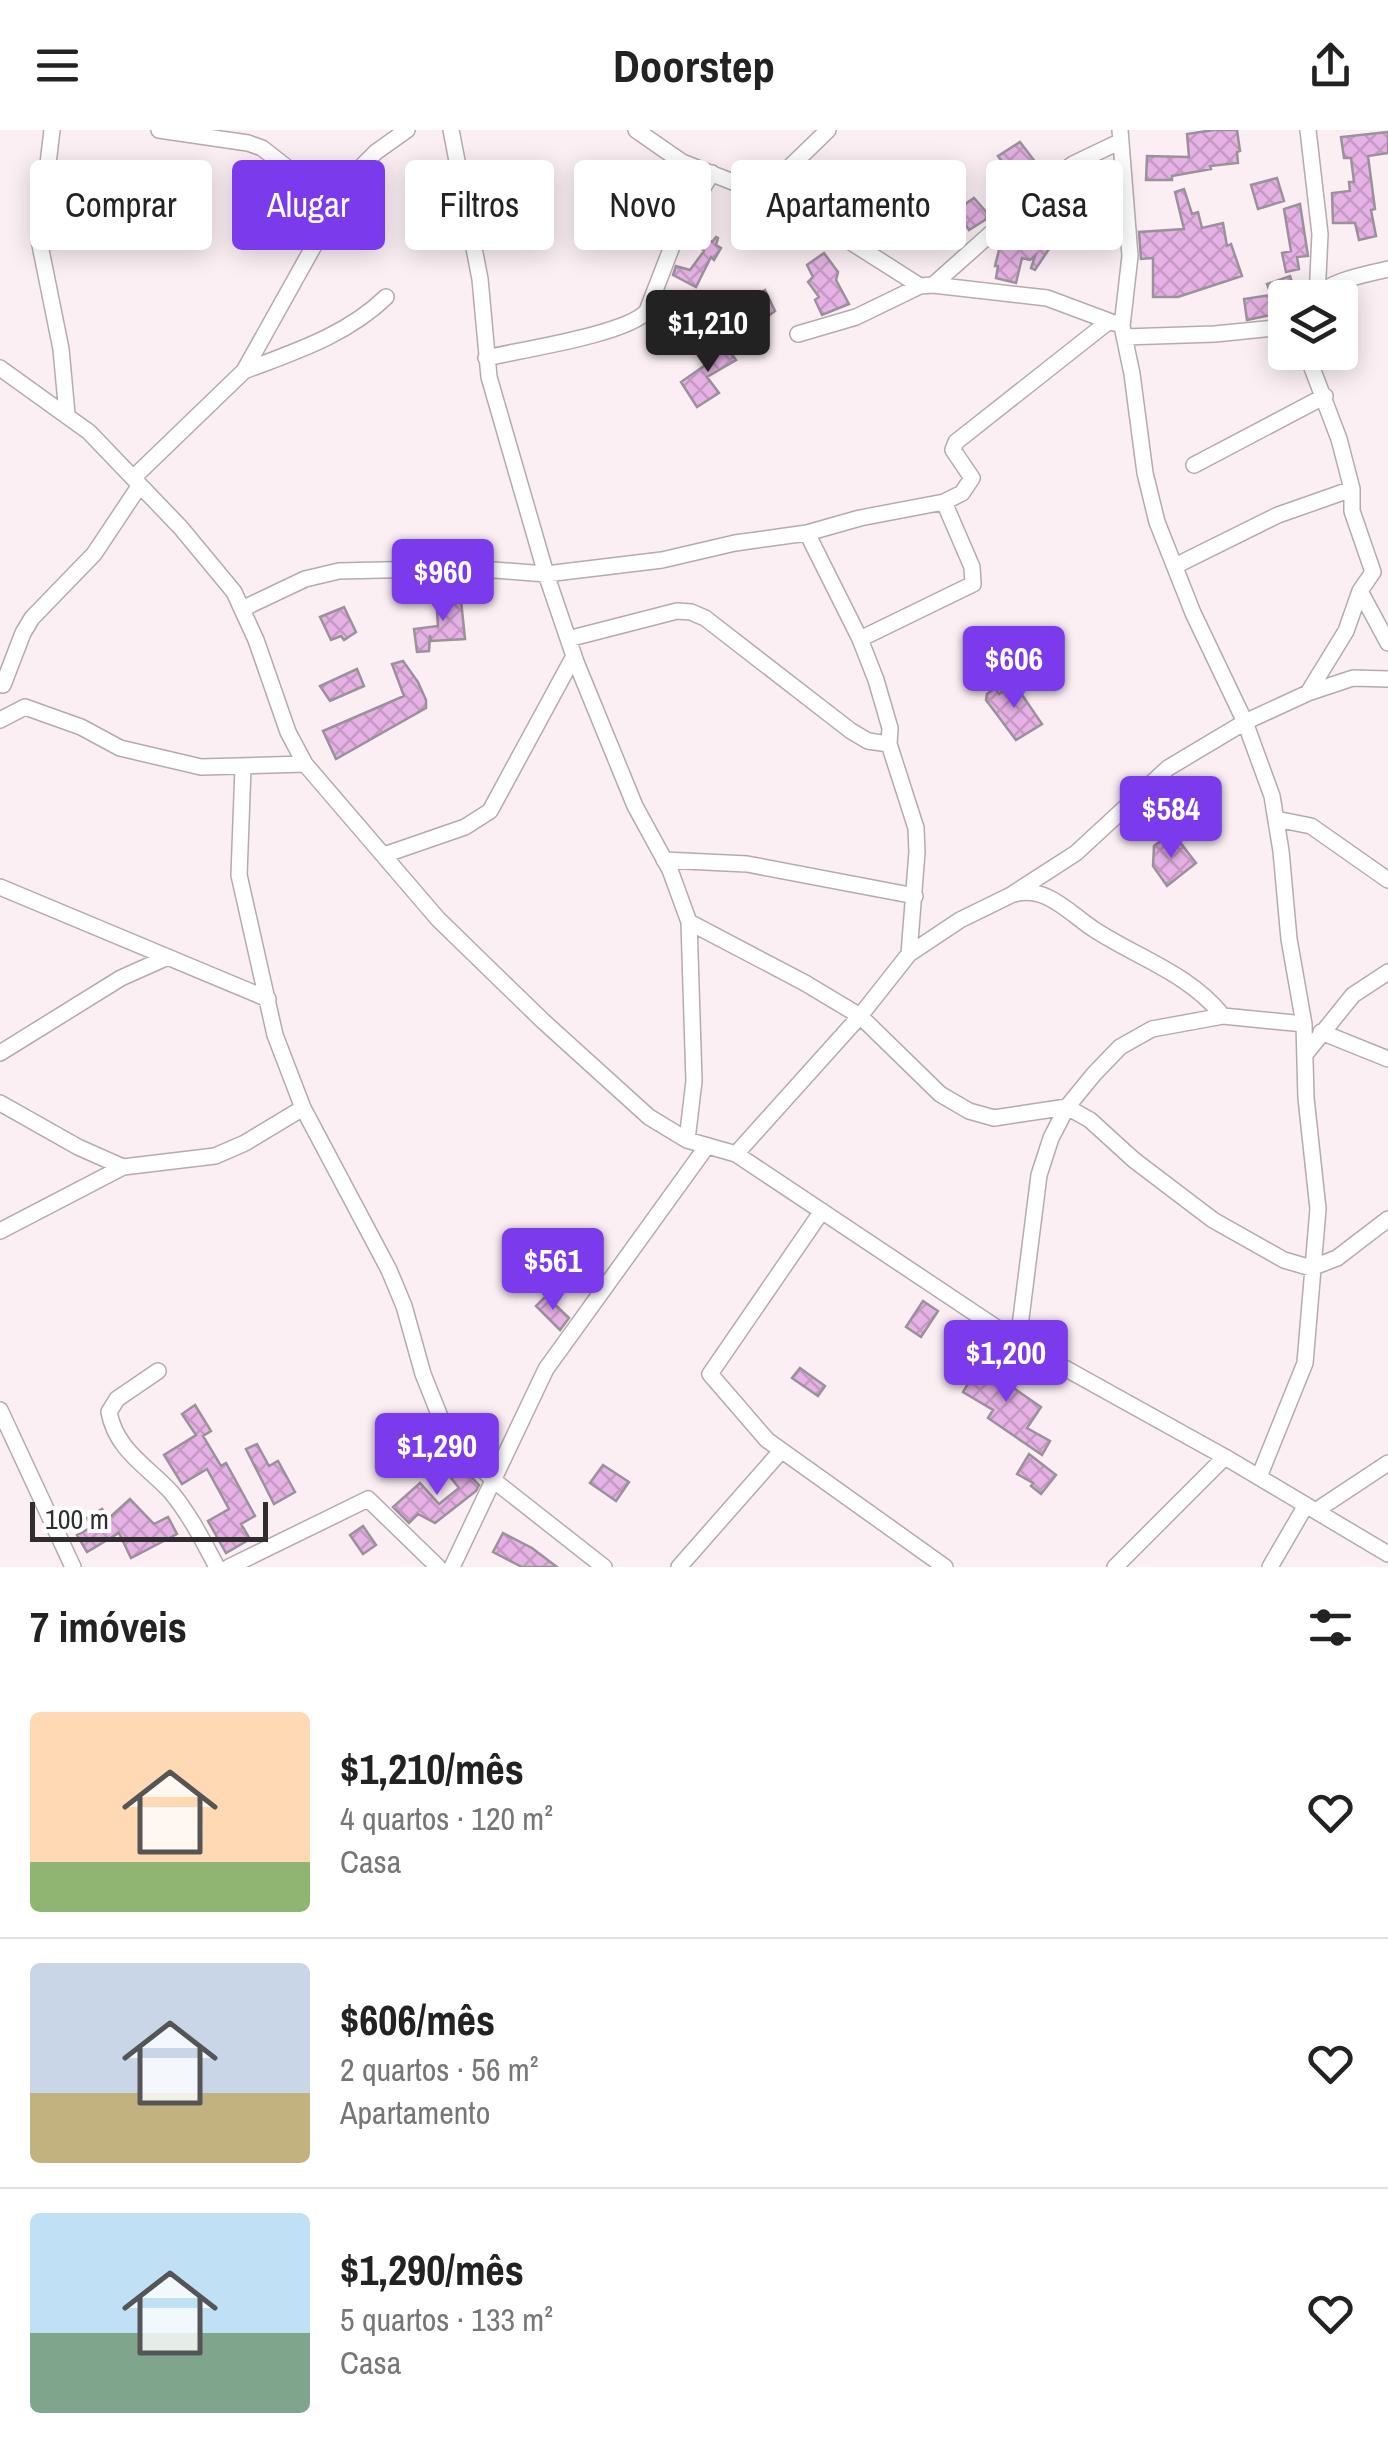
<!DOCTYPE html>
<html lang="pt">
<meta charset="utf-8">
<style>
:root{--surface:#fff;--page:#f2f2f2;--text:#222;--muted:#767676;--line:#e0e0e0;--accent:#7c3aed}
body{margin:0;font-family:"Archivo Narrow",sans-serif;background:var(--page);color:var(--text);height:100vh;display:flex;flex-direction:column;font-size:38px;white-space:nowrap}
*{box-sizing:border-box;margin:0}
p{font-size:32px;color:var(--muted)}
.icon{flex:none;width:55px;height:55px;fill:none;stroke:currentColor;stroke-width:2;stroke-linecap:round;stroke-linejoin:round}
.map{position:relative;height:1437px;overflow:hidden}
.panel{display:flex;flex-direction:column;background:var(--surface);flex:1}
.panel>*{flex:none}
.top-card{position:absolute;left:30px;top:30px;width:1330px;height:90px;display:flex;gap:20px}
.buttons{position:absolute;left:1268px;top:150px;display:grid;gap:20px}
.buttons a{display:grid;place-items:center;width:90px;height:90px;border-radius:10px;background:var(--surface);box-shadow:0 5px 25px #0003;font-size:50px}
.scale{position:absolute;left:30px;bottom:25px;width:238px;box-sizing:border-box;padding-left:10px;border:5px solid #312d2e;border-top:0;font-size:28px;line-height:35px;white-space:nowrap;color:#312d2e;-webkit-text-stroke:8px #fff;paint-order:stroke}
.price{position:absolute;translate:-50% -85px;padding:0 22px;border-radius:10px;background:var(--accent);color:#fff;font-size:32px;line-height:65px;filter:drop-shadow(0 2px 5px #0008)}
.price::after{content:'';position:absolute;left:50%;top:60px;width:30px;height:22px;margin-left:-15px;background:inherit;clip-path:polygon(0 0,100% 0,50% 100%)}
.price.on{background:#222;color:#fff}
ul{padding:0;list-style:none}
li{display:flex;align-items:center;gap:30px;height:250px;padding:0 30px}
li+li{border-top:2px solid var(--line)}
li span{display:grid;place-items:center;flex:none;width:280px;height:200px;border-radius:10px;color:#555}
li>.icon{margin-inline-start:auto}
span .icon{width:120px;height:120px;fill:#fffc;stroke-width:1}
li b{font-size:42px}
h2{display:flex;justify-content:space-between;align-items:center;height:120px;padding:0 30px;font-size:42px}
.pill{padding:0 35px;border-radius:10px;background:var(--surface);box-shadow:0 5px 25px #0003;font-size:35px;line-height:90px}
.pill.on{background:var(--accent);color:#fff}
header{display:flex;justify-content:space-between;align-items:center;height:130px;padding:0 30px;background:var(--surface);font-size:45px;font-weight:700}
.map>svg:first-child{display:block}
.building{fill:url(#building-cross-hatch);stroke:#9a929a;stroke-width:2.5}
.lines{fill:none;stroke-linecap:round;stroke-linejoin:round}
.minor-casing{stroke:#b5aaaf;stroke-width:18}
.minor{stroke:#fff;stroke-width:15}
</style>
<header><svg class="icon" aria-label="menu" viewBox="0 0 24 24"><path d="M4 6h16M4 12h16M4 18h16"/></svg>Doorstep<svg class="icon" aria-label="share" viewBox="0 0 24 24"><path d="M12 15V3M7 8l5-5 5 5M5 13v7h14v-7"/></svg></header>
<div class="map">
<svg width="1388" height="1437" viewBox="0 0 1388 1437">
<defs>
<pattern id="building-cross-hatch" width="8" height="8" patternUnits="userSpaceOnUse" patternTransform="scale(2.5)"><rect width="8" height="8" fill="#e6b2e5"/><path d="M0 0l8 8M0 8l8-8" fill="none" stroke="#c699c5"/></pattern>
</defs>
<rect width="100%" height="100%" fill="#fbeff4"/>
<path class="building" d="M1214,0H1237L1240,21L1237,22L1238,33L1210,36L1211,39L1172,46V50H1146L1147,26L1189,27L1187,4Z
M1388,2V23L1368,26L1375,79L1371,80L1376,106L1359,110L1355,93H1333L1332,63L1350,61L1349,52H1354L1351,28H1344L1341,7Z
M1020,12L1043,42L1023,59L998,26Z
M1108,35L1114,66L1088,75L1076,47Z
M1277,48L1284,71L1258,79L1251,55Z
M1184,59L1192,84L1198,82L1202,98L1223,93L1227,116L1231,114L1242,146L1178,167H1153V128L1141,129L1139,102L1184,99L1175,62Z
M974,68L988,84L985,90L969,100L956,80Z
M1054,73L1074,81L1068,101H1061L1035,140L1031,138L1035,126L1030,130L1022,128L1016,153L996,148L998,136H995L1000,116L1008,114L1012,102L1040,112Z
M1300,74L1308,126L1297,127L1299,139L1286,142L1282,123L1291,121L1284,79Z
M704,106L712,112L716,107L718,108L716,115L721,118L714,130L711,127L696,157L673,145L676,136L690,140L704,121L698,116Z
M824,123L838,142L836,150L849,174L822,185L815,170L819,167L808,152L813,147L807,135Z
M1290,146L1297,168H1285V182L1247,190L1244,169L1271,165L1267,154Z
M765,160L775,181L764,189L752,169Z
M723,212L736,230L707,247L719,263L697,277L681,252L711,231L706,223Z
M448,462L449,470H461L465,509L431,511L430,505L429,521L417,522L414,499L438,496L436,464Z
M344,477L356,502L344,510L341,506L331,510L320,487Z
M403,531L418,552L426,570V578L336,629L323,601L404,566L392,534Z
M357,539L364,556L330,571L320,556Z
M1014,553L1042,594L1016,610L986,570L987,564L995,558L999,564Z
M1165,708L1172,716L1179,711L1196,733L1167,756L1153,736L1154,716Z
M546,1166L569,1188L560,1200L536,1176Z
M923,1171L938,1181L921,1207L906,1197Z
M982,1230L1006,1244L1002,1250L1041,1277L1027,1298L1050,1311L1042,1325L988,1288L993,1280L963,1262Z
M800,1238L825,1256L818,1266L792,1248Z
M195,1275L211,1301L203,1306L221,1336L226,1333L255,1386L241,1394L250,1409L226,1423L208,1391L229,1379L207,1339L182,1354L164,1325L196,1305L182,1284Z
M257,1314L269,1336L278,1331L295,1362L274,1374L246,1319Z
M1029,1324L1056,1345L1041,1364L1031,1356L1033,1353L1017,1344Z
M459,1334L479,1355L476,1361L435,1393L418,1384L409,1393L393,1377L420,1353L439,1374L459,1358L447,1343Z
M603,1335L629,1352L616,1371L590,1353Z
M130,1369L154,1394L168,1387L177,1404L131,1428L119,1403L87,1422L77,1405L92,1397L87,1388L102,1379L108,1389Z
M363,1396L376,1415L363,1424L350,1405Z
M503,1403L532,1418L557,1437H522L493,1422Z"/>
<g class="lines">
<g class="minor-casing">
<path id="minor" d="M52,0L39,110L61,219L67,284
M159,0L248,13L262,18L335,75
M451,0L480,149L489,247L546,444L576,532L635,676L670,740L689,792L694,951L687,1010
M636,0L682,32L794,76L920,156
M1120,0L1130,126L1122,196L1132,244L1145,343L1157,392L1193,483L1245,592L1272,666L1281,721L1289,809L1304,894L1306,968L1318,1079L1305,1233L1259,1347
M1308,0L1320,104L1317,168
M763,63L828,0
M933,155L1052,49L1073,34L1121,11
M1314,168C1331,150 1364,145 1388,139
M798,204L856,187L920,156L933,155L1047,168L1114,193
M1124,207L1215,204L1285,197
M1306,222L1339,309L1352,359V381L1373,442L1360,461L1346,501L1308,563
M486,228C520,220 628,204 647,181L681,93L712,43
M0,238L89,302L181,398L234,462L256,510L288,602L305,634L438,789L543,891L649,987L687,1010L736,1024L1018,1212L1225,1327L1388,1424
M244,241C294,222 347,205 386,167
M1194,335L1325,266
M133,348L244,241L354,44L376,22L407,0
M807,403L860,509L876,550L890,598L889,614L916,698L917,722L909,824
M1175,436L1278,385L1352,359
M1360,461L1388,513
M242,479L305,449L339,441L468,438L546,444L662,430L735,413L807,403L860,388L944,372L962,363L972,348L953,320L956,312L1108,192
M568,509L677,481L691,482L705,488L851,601L868,611L889,614
M860,509L973,454L972,437L944,372
M3,555L23,503L32,488L94,424L140,355
M0,590L25,577L81,597L120,618L201,637L305,634
M243,638L239,745L275,905L303,978L389,1140L404,1176L423,1244L447,1304L492,1349L604,1437
M1276,689L1311,696L1388,750
M384,725L465,697L490,681L574,526
M664,730L747,734L915,766
M0,757L268,869
M1014,764C1047,755 1070,784 1095,800C1140,829 1188,843 1223,886
M689,792L805,853L860,886L940,964L969,981L994,988L1067,977L1090,990L1134,1030L1213,1090L1284,1130L1311,1138L1337,1128L1388,1089
M1321,902L1388,929
M1307,922L1353,865L1388,842
M0,923L121,848L168,827
M0,973L78,1017L123,1037
M736,1024L860,886L909,824L960,790L1011,765L1076,723L1168,638L1245,592L1308,563L1353,548L1388,549
M822,1081L710,1244L767,1310L945,1437
M0,1101L123,1037L215,1026L245,1013L303,978
M1018,1212L1039,1045L1051,1008L1067,977L1094,944L1120,917L1152,899L1223,886L1304,894
M158,1241L117,1269L109,1282C116,1320 147,1336 171,1362C190,1385 203,1411 217,1437
M0,1280L73,1437
M1317,1380L1388,1333
M229,1437L368,1369L438,1437
M452,1437L546,1239L707,1016
M679,1437L781,1321
M1115,1437L1225,1327
M1270,1437L1306,1375"/>
</g>
<use href="#minor" class="minor"/>
</g>
</svg>
<div class="buttons">
<a><svg class="icon" aria-label="layers" viewBox="0 0 24 24"><path d="M12 4l9 5-9 5-9-5zM3 14l9 5 9-5"/></svg></a>
</div>
<div class="scale">100 m</div>
<b class="price on" style="left:708px;top:245px">$1,210</b>
<b class="price" style="left:443px;top:494px">$960</b>
<b class="price" style="left:1014px;top:581px">$606</b>
<b class="price" style="left:1171px;top:731px">$584</b>
<b class="price" style="left:553px;top:1183px">$561</b>
<b class="price" style="left:1006px;top:1275px">$1,200</b>
<b class="price" style="left:437px;top:1368px">$1,290</b>
<div class="top-card">
<a class="pill">Comprar</a>
<a class="pill on">Alugar</a>
<a class="pill">Filtros</a>
<a class="pill">Novo</a>
<a class="pill">Apartamento</a>
<a class="pill">Casa</a>
</div>
</div>
<section class="panel">
<h2>7 imóveis<svg class="icon" aria-label="filters" viewBox="0 0 24 24"><path d="M4 7h16M4 17h16"/><circle cx="9" cy="7" r="2"/><circle cx="15" cy="17" r="2"/></svg></h2>
<ul>
<li><span style="background:linear-gradient(#ffd9b3 75%,#8fb573 0)"><svg class="icon" aria-label="home" viewBox="0 0 24 24"><path d="M3 11l9-7 9 7M6 9v11h12V9"/></svg></span><div><b>$1,210/mês</b><p>4 quartos · 120 m²</p><p>Casa</p></div><svg class="icon" aria-label="heart" viewBox="0 0 24 24"><path d="M12 20l-8-8c-3-5 5-10 8-4 3-6 11-1 8 4z"/></svg></li>
<li><span style="background:linear-gradient(#c9d6e8 65%,#c2b280 0)"><svg class="icon" aria-label="home" viewBox="0 0 24 24"><path d="M3 11l9-7 9 7M6 9v11h12V9"/></svg></span><div><b>$606/mês</b><p>2 quartos · 56 m²</p><p>Apartamento</p></div><svg class="icon" aria-label="heart" viewBox="0 0 24 24"><path d="M12 20l-8-8c-3-5 5-10 8-4 3-6 11-1 8 4z"/></svg></li>
<li><span style="background:linear-gradient(#bfe0f5 60%,#7fa58c 0)"><svg class="icon" aria-label="home" viewBox="0 0 24 24"><path d="M3 11l9-7 9 7M6 9v11h12V9"/></svg></span><div><b>$1,290/mês</b><p>5 quartos · 133 m²</p><p>Casa</p></div><svg class="icon" aria-label="heart" viewBox="0 0 24 24"><path d="M12 20l-8-8c-3-5 5-10 8-4 3-6 11-1 8 4z"/></svg></li>
</ul>
</section>
